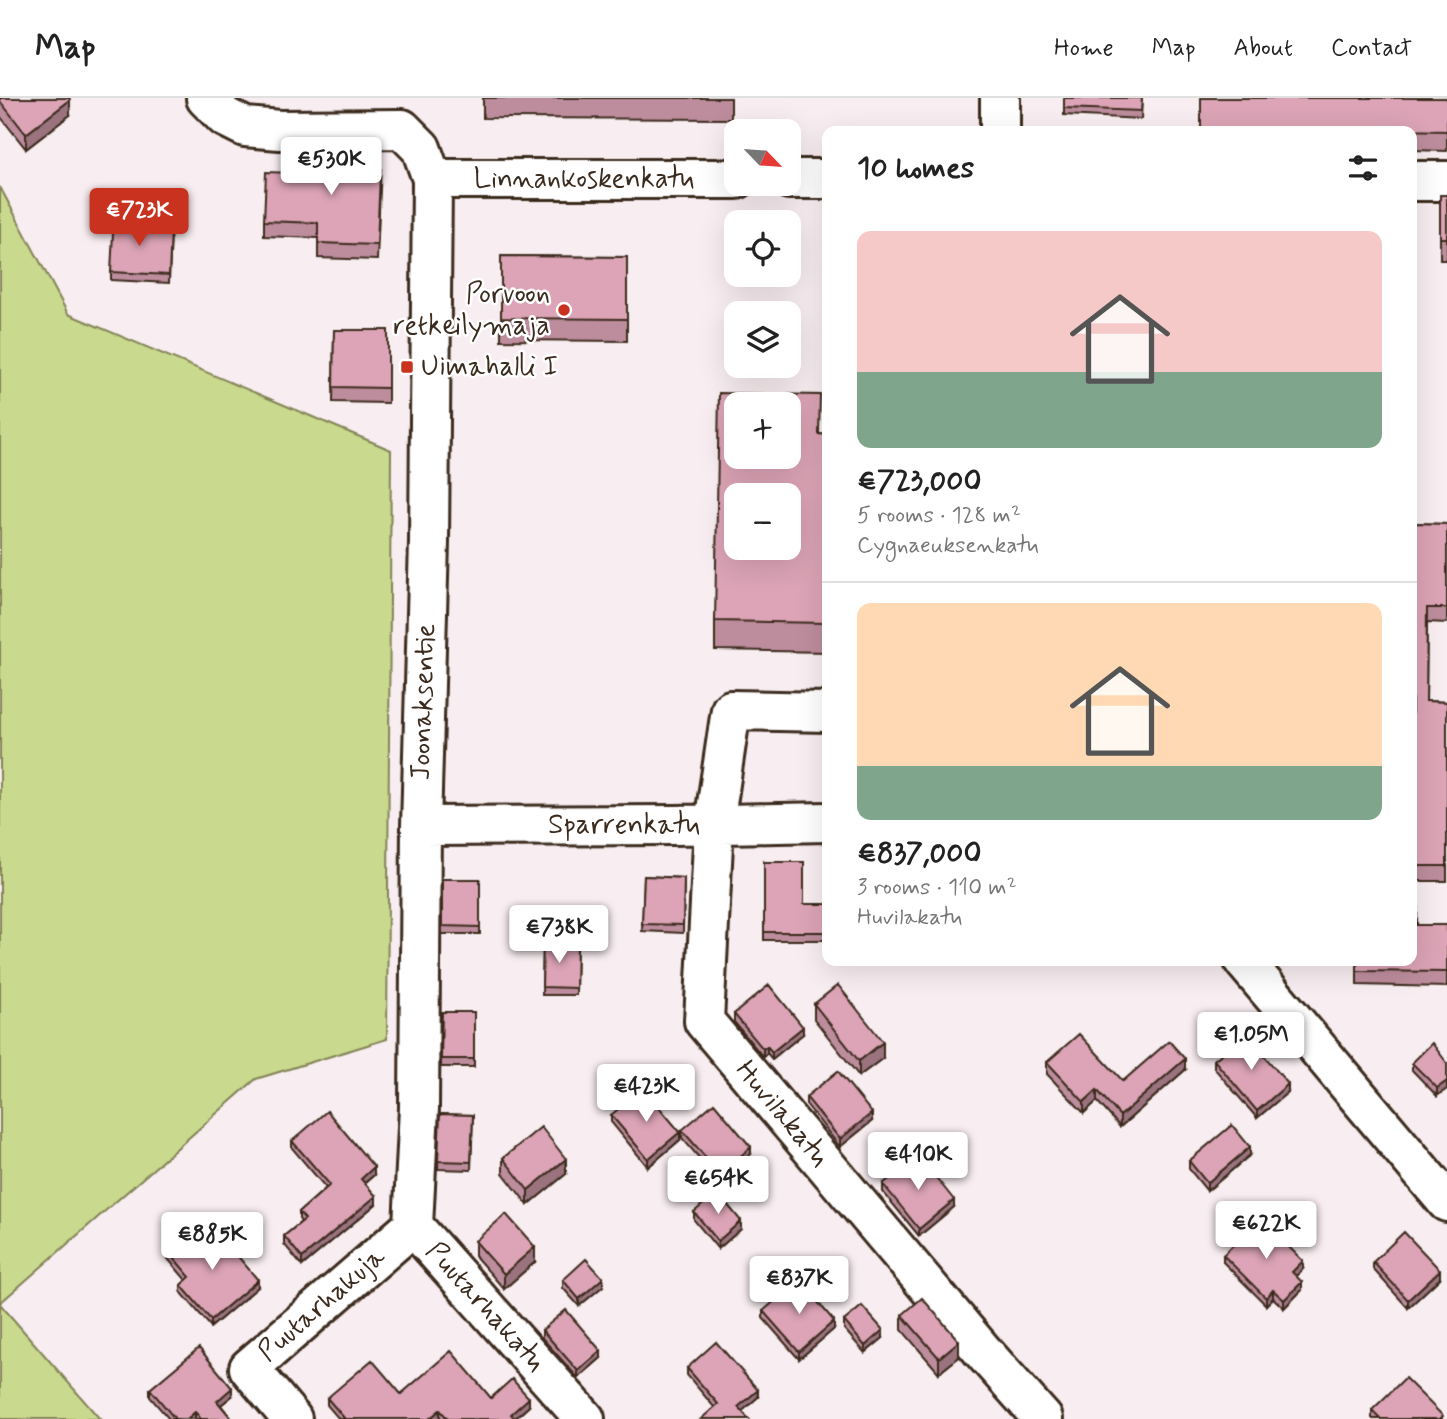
<!DOCTYPE html>
<meta charset="utf-8">
<style>
:root{--surface:#fff;--page:#f6f6f6;--text:#222;--muted:#767676;--line:#e0e0e0;--accent:#c8321e}
body{margin:0;font-family:Mynerve,sans-serif;background:var(--page);color:var(--text);height:100vh;display:flex;flex-direction:column;font-size:26px;white-space:nowrap}
*{box-sizing:border-box;margin:0}
p{font-size:23px;color:var(--muted)}
.icon{flex:none;width:38px;height:38px;fill:none;stroke:currentColor;stroke-width:2;stroke-linecap:round;stroke-linejoin:round}
.map{position:relative;flex:1;overflow:hidden}
.sheet{position:absolute;left:822px;top:28px;width:595px;height:840px;display:flex;flex-direction:column;background:var(--surface);border-radius:14px;box-shadow:0 7px 28px #0002}
.sheet>*{flex:none}
.needle{width:46px;rotate:115deg}
.buttons{position:absolute;left:724px;top:21px;display:grid;gap:14px}
.buttons a{display:grid;place-items:center;width:77px;height:77px;border-radius:14px;background:var(--surface);box-shadow:0 7px 28px #0002;font-size:35px}
.price{position:absolute;translate:-50% -60px;padding:0 16px;border-radius:7px;background:#fff;color:#222;font-size:23px;line-height:46px;filter:drop-shadow(0 2px 4px #0008)}
.price::after{content:'';position:absolute;left:50%;top:42px;width:21px;height:16px;margin-left:-10px;background:inherit;clip-path:polygon(0 0,100% 0,50% 100%)}
.price.selected{background:var(--accent);color:#fff}
ul{padding:0;list-style:none}
li{display:grid;align-content:center;gap:14px;height:371px;padding:0 35px}
li+li{border-top:2px solid var(--line)}
li span{display:grid;place-items:center;height:217px;border-radius:14px;color:#555}
li>.icon{margin-inline-start:auto}
span .icon{width:126px;height:126px;fill:#fffc;stroke-width:1}
li b{font-size:30px}
h2{display:flex;justify-content:space-between;align-items:center;height:84px;padding:0 35px;font-size:30px}
header{display:flex;align-items:center;gap:42px;box-sizing:border-box;height:98px;padding:0 35px;background:var(--surface);border-bottom:2px solid var(--line)}
header strong{font-size:33px}
nav{display:flex;gap:38px;margin-inline-start:auto;font-size:24px}
.map>svg:first-child{display:block}
.green{fill:#c9d98d;stroke:#828256;stroke-width:2}
.lines{fill:none;stroke-linecap:round;stroke-linejoin:round}
.minor-casing{stroke:#3b2a1e;stroke-width:44}
.minor{stroke:#fff;stroke-width:38}
.wall{fill:#bd8d9d;stroke:#3b2a1e;stroke-width:2}
.shaded-wall{fill:#9a737f;stroke:#3b2a1e;stroke-width:2}
.building{fill:#dca4b6;stroke:#3b2a1e;stroke-width:2;fill-rule:evenodd}
.poi-dot{fill:#c8321e;stroke:#fff;stroke-width:2.5}
.labels{text-anchor:middle;dominant-baseline:central;stroke-width:5;stroke-linejoin:round;paint-order:stroke}
.street-label{font-size:28px;fill:#3b2a1e;stroke:#fff}
.poi-label{font-size:28px;fill:#3b2a1e;stroke:#fff;text-anchor:end}
</style>
<header>
<strong>Map</strong>
<nav><a>Home</a><a>Map</a><a>About</a><a>Contact</a></nav>
</header>
<div class="map">
<svg width="1447" height="1321" viewBox="0 0 1447 1321">
<rect width="100%" height="100%" fill="#f8edf0"/>
<filter id="ink" filterUnits="userSpaceOnUse"><feTurbulence type="fractalNoise" baseFrequency=".0143" numOctaves="2"/><feDisplacementMap in="SourceGraphic" scale="14" xChannelSelector="R" yChannelSelector="G"/><feConvolveMatrix kernelMatrix="1 2 1 2 8 2 1 2 1" color-interpolation-filters="sRGB"/></filter>
<g filter="url(#ink)">
<path class="green" d="M0,89L68,216L391,352L387,941L256,981L0,1205Z
M0,1206L100,1321H0Z"/>
<g class="lines">
<g class="minor-casing">
<path id="minor" d="M206,0L225,19L245,29L280,32L402,31L421,50L432,81L429,444L421,728L419,1010L413,1128
M1000,33V0
M432,81H737
M789,81H828
M1412,83H1447
M828,614L731,612L714,726L704,923L985,1256L1043,1321
M421,728L675,727L828,724
M1244,863L1447,1104
M413,1128L585,1321
M292,1321L249,1270L413,1128"/>
</g>
<use href="#minor" class="minor"/>
</g>
<path class="wall" d="M0,0L70,17L26,51L0,18Z
M483,0H731V21L483,20Z
M1064,0H1142L1141,21L1064,17Z
M1447,0V53L1412,52V33H1201Z
M381,67L377,162L318,160V140L264,138V123L323,76Z
M1440,97H1447V162H1440Z
M139,130L171,132L169,185L111,182V174Z
M501,158L627,159V243L501,242Z
M334,232H388V305L333,304Z
M819,336L828,337V554L715,552V523Z
M1412,425L1447,426V525L1427,524L1426,603L1447,604V783H1418L1417,827H1447V889L1357,887V863Z
M764,764L804,806H828V842H764Z
M644,778L684,780L683,835L642,833Z
M442,781H480V836H442Z
M543,844L577,845L576,897H542Z
M814,906L883,960L859,978L814,921Z
M442,914H474V969H441Z
M734,916L803,936L772,961L767,955L763,959L734,924Z
M1214,962L1288,994L1257,1020L1214,970Z
M1047,964L1123,983L1185,972L1120,1029L1097,1003L1084,1015L1047,976Z
M1412,965H1447L1437,998L1412,972Z
M806,999L872,1023L840,1049L806,1006Z
M440,1016L473,1017L471,1072L438,1071Z
M611,1017L680,1042L648,1069L611,1024Z
M682,1032L751,1056L720,1084L682,1040Z
M292,1043L374,1077L365,1085L376,1106L302,1168L284,1146V1138L301,1124L299,1121V1114L326,1090L292,1050Z
M1250,1057L1207,1093L1189,1071V1063Z
M503,1060L566,1076L528,1107L503,1075Z
M883,1086L954,1109L919,1138L883,1094Z
M694,1114L741,1131L718,1151L694,1122Z
M195,1143L258,1189L211,1229L181,1194V1187L186,1182L168,1161V1153Z
M475,1143L535,1164L504,1191L475,1158Z
M1223,1157L1303,1171L1296,1178L1302,1192L1284,1210L1273,1200L1266,1207L1223,1164Z
M1373,1164L1440,1180L1408,1210L1373,1171Z
M563,1182L603,1188L579,1208L563,1190Z
M763,1213L834,1231L799,1261L763,1220Z
M902,1217L959,1259L939,1275L902,1232Z
M844,1223L883,1240L865,1255L844,1231Z
M542,1232L601,1260L578,1280L542,1240Z
M687,1270L758,1299L742,1313L714,1309L687,1277Z
M150,1291L232,1298L221,1307L232,1321H169L150,1299Z
M401,1296L491,1300L529,1308L515,1321H441L440,1320L438,1321H339L327,1307V1300Z
M1372,1312L1443,1321H1373L1372,1320Z"/>
<path class="shaded-wall" d="M70,2V17L26,51V36Z
M803,929V936L772,961V954Z
M883,944V960L859,978V963Z
M767,948V955L763,959V951Z
M1185,961V972L1120,1029V1018Z
M1447,983V991L1437,998V990Z
M1288,986V994L1257,1020V1013Z
M1097,992V1003L1084,1015V1004Z
M872,1015V1023L840,1049V1041Z
M680,1034V1042L648,1069V1061Z
M751,1049V1056L720,1084V1076Z
M1250,1049V1057L1207,1093V1085Z
M566,1061V1076L528,1107V1092Z
M374,1069V1077L361,1088V1081Z
M376,1098V1106L302,1168V1160Z
M954,1102V1109L919,1138V1131Z
M741,1123V1131L718,1151V1143Z
M535,1149V1164L504,1191V1176Z
M1303,1163V1171L1292,1182V1174Z
M1440,1172V1180L1408,1210V1202Z
M603,1180V1188L579,1208V1201Z
M258,1182V1189L211,1229V1222Z
M1302,1184V1192L1284,1210V1202Z
M1273,1192V1200L1266,1207V1200Z
M834,1223V1231L799,1261V1254Z
M883,1232V1240L865,1255V1248Z
M959,1243V1259L939,1275V1260Z
M601,1253V1260L578,1280V1273Z
M232,1290V1298L217,1310V1303Z
M758,1292V1299L738,1317V1309Z
M529,1300V1308L514,1321L511,1316Z
M440,1312V1320L438,1321H429Z
M195,1314V1321H187Z"/>
<path class="building" d="M0,0H69L70,2L26,36L0,3Z
M1064,0H1142L1141,13L1064,10Z
M1201,0H1447V33L1352,31V33H1201Z
M324,49L381,52L377,147L318,145V125L264,123L266,74L323,76Z
M1440,97H1447V140H1440Z
M114,115L139,117L138,130L171,132L169,177L111,174Z
M501,158L627,159V221L501,220Z
M334,232H388V290L333,289Z
M719,295L820,297L819,336L828,337V525L715,523ZM737,306H789V359H737ZM737,397H789V450H737Z
M1412,425L1447,426V510H1427L1426,603L1447,604V768H1418L1416,827H1447V874L1357,873V863H1412Z
M764,764H804V806H828V834H764Z
M644,778L684,780L683,827L642,826Z
M442,781H480V829L442,828Z
M543,844L577,845L576,890L542,889Z
M769,887L803,929L772,954L767,948L763,951L734,916Z
M838,887L883,944L859,963L814,906Z
M442,914H474V961H441Z
M1079,936L1123,983L1169,943L1185,961L1120,1018L1097,992L1084,1004L1047,964Z
M1246,936L1288,986L1257,1013L1214,962Z
M1432,945L1447,965V983L1437,990L1412,965Z
M838,973L872,1015L840,1041L806,999Z
M643,990L680,1034L648,1061L611,1017Z
M714,1005L751,1049L720,1076L682,1032Z
M327,1013L374,1069L361,1081L376,1098L302,1160L284,1138L305,1121L299,1114L330,1087L292,1043Z
M440,1016L473,1017L471,1064L438,1063Z
M1232,1027L1250,1049L1207,1085L1189,1063Z
M541,1029L566,1061L528,1092L503,1060Z
M918,1057L954,1102L919,1131L883,1086Z
M717,1094L741,1123L718,1143L694,1114Z
M506,1116L535,1149L504,1176L475,1143Z
M1260,1120L1303,1163L1292,1174L1302,1184L1284,1202L1273,1192L1266,1200L1223,1157Z
M212,1128L258,1182L211,1222L181,1187L190,1179L168,1153L189,1136L195,1143Z
M1404,1134L1440,1172L1408,1202L1373,1164Z
M586,1161L603,1180L579,1201L563,1182Z
M799,1182L834,1223L799,1254L763,1213Z
M922,1200L959,1243L939,1260L902,1217Z
M862,1208L883,1232L865,1248L844,1223Z
M566,1212L601,1253L578,1273L542,1232Z
M716,1244L758,1292L738,1309L749,1321H701L718,1306L687,1270Z
M199,1250L232,1290L217,1303L232,1321H201L195,1314L187,1321H175L150,1291Z
M451,1253L491,1300L512,1281L529,1300L511,1316L515,1321H448L440,1312L429,1321H345L327,1300L372,1262L401,1296Z
M1405,1280L1443,1318L1440,1321H1381L1372,1312Z"/>
</g>
<g class="poi-dot">
<circle cx="564" cy="212" r="7"/>
<rect x="400" y="262" width="14" height="14" rx="3.5"/>
</g>
<g class="labels">
<g class="street-label">
<text x="584" y="81">Linnankoskenkatu</text>
<text transform="translate(424 604) rotate(-88)">Joonaksentie</text>
<text x="624" y="727">Sparrenkatu</text>
<text transform="translate(782 1016) rotate(50)">Huvilakatu</text>
<text transform="translate(322 1207) rotate(-41)">Puutarhakuja</text>
<text transform="translate(485 1209) rotate(48)">Puutarhakatu</text>
</g>
<g class="poi-label">
<text x="550" y="196">Porvoon<tspan x="550" dy="32">retkeilymaja</tspan></text>
<text x="421" y="269" text-anchor="start">Uimahalli I</text>
</g>
</g>
</svg>
<div class="buttons">
<a><svg class="needle" viewBox="-14 -14 28 28"><path d="M0-13l5 13h-10z" fill="#e53935"/><path d="M0 13l5-13h-10z" fill="#767676"/></svg></a>
<a><svg class="icon" aria-label="locate" viewBox="0 0 24 24"><circle cx="12" cy="12" r="6"/><path d="M12 2v4M12 18v4M2 12h4M18 12h4"/></svg></a>
<a><svg class="icon" aria-label="layers" viewBox="0 0 24 24"><path d="M12 4l9 5-9 5-9-5zM3 14l9 5 9-5"/></svg></a>
<a>+</a>
<a>−</a>
</div>
<b class="price" style="left:331px;top:99px">€530K</b>
<b class="price selected" style="left:139px;top:150px">€723K</b>
<b class="price" style="left:559px;top:867px">€738K</b>
<b class="price" style="left:1251px;top:974px">€1.05M</b>
<b class="price" style="left:646px;top:1026px">€423K</b>
<b class="price" style="left:918px;top:1094px">€410K</b>
<b class="price" style="left:718px;top:1118px">€654K</b>
<b class="price" style="left:1266px;top:1163px">€622K</b>
<b class="price" style="left:212px;top:1174px">€885K</b>
<b class="price" style="left:799px;top:1218px">€837K</b>
<section class="sheet">
<h2>10 homes<svg class="icon" aria-label="filters" viewBox="0 0 24 24"><path d="M4 7h16M4 17h16"/><circle cx="9" cy="7" r="2"/><circle cx="15" cy="17" r="2"/></svg></h2>
<ul>
<li><span style="background:linear-gradient(#f6c9c9 65%,#7fa58c 0)"><svg class="icon" aria-label="home" viewBox="0 0 24 24"><path d="M3 11l9-7 9 7M6 9v11h12V9"/></svg></span><div><b>€723,000</b><p>5 rooms · 128 m²</p><p>Cygnaeuksenkatu</p></div></li>
<li><span style="background:linear-gradient(#ffd9b3 75%,#7fa58c 0)"><svg class="icon" aria-label="home" viewBox="0 0 24 24"><path d="M3 11l9-7 9 7M6 9v11h12V9"/></svg></span><div><b>€837,000</b><p>3 rooms · 110 m²</p><p>Huvilakatu</p></div></li>
</ul>
</section>
</div>
